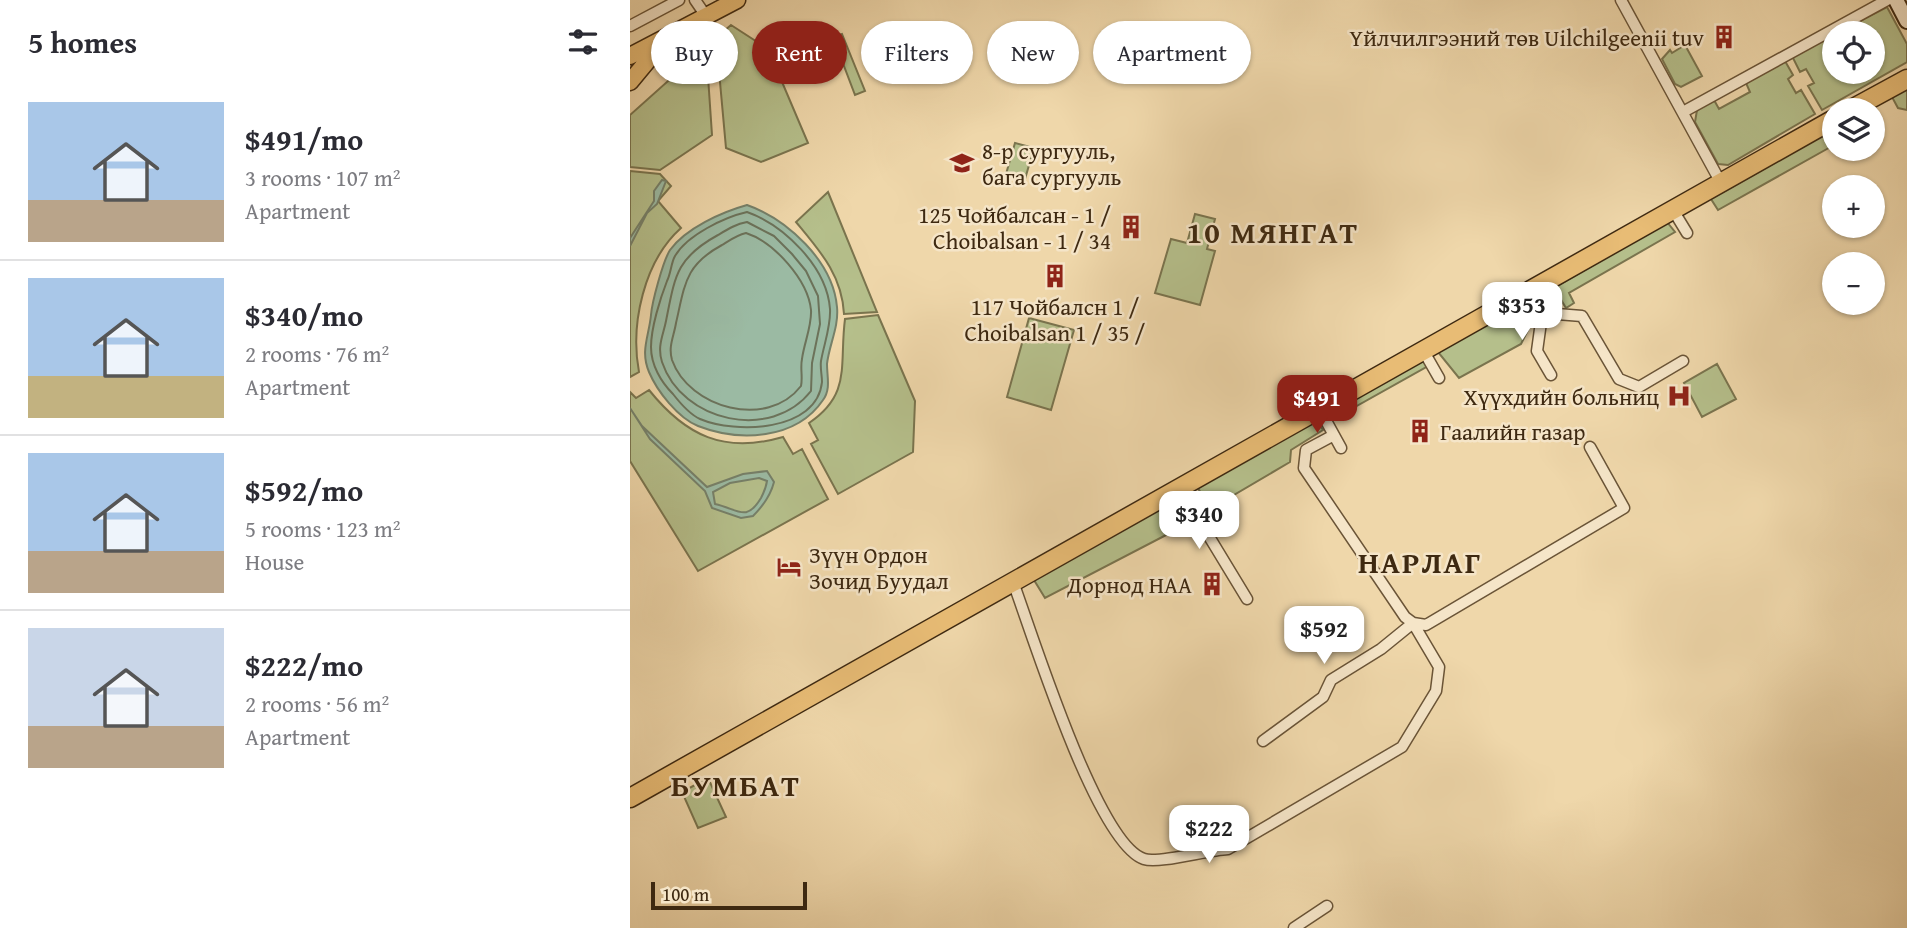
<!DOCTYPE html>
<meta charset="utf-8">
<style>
:root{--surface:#fff;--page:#f2f2f3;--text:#2b2b33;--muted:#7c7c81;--line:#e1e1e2;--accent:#8f2418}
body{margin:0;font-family:"Gentium Book Plus",serif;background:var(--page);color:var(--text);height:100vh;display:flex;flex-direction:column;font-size:26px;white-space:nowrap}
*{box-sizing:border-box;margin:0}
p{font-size:23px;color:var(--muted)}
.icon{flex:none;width:38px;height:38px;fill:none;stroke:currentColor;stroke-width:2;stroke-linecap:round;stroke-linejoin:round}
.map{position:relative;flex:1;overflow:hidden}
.drawer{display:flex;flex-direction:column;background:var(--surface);width:630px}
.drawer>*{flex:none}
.guide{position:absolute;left:21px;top:21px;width:665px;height:63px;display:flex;gap:14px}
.fabs{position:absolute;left:1192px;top:21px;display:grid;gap:14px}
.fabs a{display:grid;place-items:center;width:63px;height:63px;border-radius:50%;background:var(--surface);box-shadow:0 2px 5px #0004;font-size:35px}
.scale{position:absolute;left:21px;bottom:18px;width:156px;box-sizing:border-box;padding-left:7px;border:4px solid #3e2911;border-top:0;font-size:19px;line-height:24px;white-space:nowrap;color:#3e2911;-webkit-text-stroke:5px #f5e5c8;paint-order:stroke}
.price{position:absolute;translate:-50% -60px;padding:0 16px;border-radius:14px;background:#fff;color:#222;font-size:23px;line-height:46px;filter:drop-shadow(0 2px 4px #0008)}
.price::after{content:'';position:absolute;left:50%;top:42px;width:21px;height:16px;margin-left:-10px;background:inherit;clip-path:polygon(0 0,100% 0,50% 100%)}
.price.on{background:var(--accent);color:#fff}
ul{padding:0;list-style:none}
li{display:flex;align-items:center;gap:21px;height:175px;padding:0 28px}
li+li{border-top:2px solid var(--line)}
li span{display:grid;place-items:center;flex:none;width:196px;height:140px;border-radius:0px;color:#555}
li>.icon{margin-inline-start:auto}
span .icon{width:84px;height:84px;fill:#fffc;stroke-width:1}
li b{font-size:30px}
h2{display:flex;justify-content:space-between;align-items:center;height:84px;padding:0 28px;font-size:30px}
.pill{padding:0 24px;border-radius:32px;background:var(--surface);box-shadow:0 2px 5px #0004;font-size:24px;line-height:63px}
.pill.on{background:var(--accent);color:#fff}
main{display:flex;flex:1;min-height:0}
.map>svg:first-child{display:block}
.green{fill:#b5bf8b;stroke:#7a744e;stroke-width:2}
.water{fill:#9bbaa3;stroke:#768069;stroke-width:2;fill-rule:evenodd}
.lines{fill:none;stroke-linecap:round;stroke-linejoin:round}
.shore{stroke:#6c725a;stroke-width:2}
.street-casing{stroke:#6a5437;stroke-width:13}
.secondary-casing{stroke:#3e2911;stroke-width:18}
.primary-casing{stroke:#3e2911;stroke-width:19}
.highway-casing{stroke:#3e2911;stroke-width:21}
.street{stroke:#f5e5c8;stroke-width:10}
.secondary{stroke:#f5e5c8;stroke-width:14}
.primary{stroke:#e8bc75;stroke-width:16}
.highway{stroke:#e8bc75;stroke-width:18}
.labels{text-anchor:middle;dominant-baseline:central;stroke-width:5;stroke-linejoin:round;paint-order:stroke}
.poi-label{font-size:23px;fill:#3e2911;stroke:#f5e5c8;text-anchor:end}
.district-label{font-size:30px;font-weight:bold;letter-spacing:2px;fill:#3e2911;stroke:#f5e5c8}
</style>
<main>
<section class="drawer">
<h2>5 homes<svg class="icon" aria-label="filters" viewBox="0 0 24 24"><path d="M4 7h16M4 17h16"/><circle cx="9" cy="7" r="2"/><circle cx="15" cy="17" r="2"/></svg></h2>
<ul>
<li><span style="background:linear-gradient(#a9c7e8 70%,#b9a48a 0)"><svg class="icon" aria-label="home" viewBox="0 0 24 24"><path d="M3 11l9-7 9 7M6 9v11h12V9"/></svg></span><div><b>$491/mo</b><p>3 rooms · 107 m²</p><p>Apartment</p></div></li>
<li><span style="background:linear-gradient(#a9c7e8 70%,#c2b280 0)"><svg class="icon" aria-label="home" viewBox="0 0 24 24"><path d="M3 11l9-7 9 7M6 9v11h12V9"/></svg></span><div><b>$340/mo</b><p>2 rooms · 76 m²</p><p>Apartment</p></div></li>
<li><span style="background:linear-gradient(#a9c7e8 70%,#b9a48a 0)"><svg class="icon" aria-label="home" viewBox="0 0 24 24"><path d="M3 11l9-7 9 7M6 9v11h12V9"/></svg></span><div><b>$592/mo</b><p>5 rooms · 123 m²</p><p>House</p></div></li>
<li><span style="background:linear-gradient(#c9d6e8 70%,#b9a48a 0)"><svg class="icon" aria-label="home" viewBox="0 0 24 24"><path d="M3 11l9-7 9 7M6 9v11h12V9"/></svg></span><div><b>$222/mo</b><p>2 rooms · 56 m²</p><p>Apartment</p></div></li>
</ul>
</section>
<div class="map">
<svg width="1277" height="928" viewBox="0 0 1277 928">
<rect width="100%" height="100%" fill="#efd7aa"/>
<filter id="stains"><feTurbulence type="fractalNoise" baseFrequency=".00286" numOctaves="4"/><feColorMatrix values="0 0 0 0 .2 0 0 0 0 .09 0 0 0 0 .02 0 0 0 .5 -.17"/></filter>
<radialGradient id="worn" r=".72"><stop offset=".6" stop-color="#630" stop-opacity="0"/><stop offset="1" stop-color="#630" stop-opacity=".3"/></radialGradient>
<path class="green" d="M1257,7L1277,44V62L1192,110L1178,86L1184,83L1176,69L1170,72L1162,56L1204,35V72H1242V33H1207Z
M101,25L138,49L178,143L131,162L96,148L86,38Z
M212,34L235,91L225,95L203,37Z
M1055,45L1072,76L1051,87L1045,84L1032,59L1040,50L1042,53Z
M76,47L82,135L30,170L0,167V115Z
M1155,61L1163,75L1158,79L1166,93L1171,90L1185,114L1098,165L1088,164L1065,122L1067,110L1084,100L1089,109L1120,92L1116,83Z
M1277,89V110L1268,108L1262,97Z
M1204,129V145L1088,210L1081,199Z
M385,143L404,148L395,179L376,174Z
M0,171L30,174L41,186L28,201L51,228C14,261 0,324 9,372L0,377Z
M198,192L247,312L214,314C212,275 190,251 166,222Z
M565,214L585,219L577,249L585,251L570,305L525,293L541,239L557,243Z
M1037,222L1045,232L939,293L944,303L936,308L924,288Z
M892,305L902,322L891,344L829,378L808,352Z
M248,315L285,401L283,452L208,494L181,444L188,440L179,423C222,394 209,365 215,319Z
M399,318L444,330L421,410L377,397Z
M794,358L798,366L707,417L702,411Z
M1087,364L1106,399L1072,417L1054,383Z
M19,390C56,436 94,454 153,437L163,454L172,449L198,499L68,571L0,461V392L6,398Z
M685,419L693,430L661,450L660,462L580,509L568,488Z
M551,497L565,520L415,598L404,580Z
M78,778L96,817L68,828L52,792Z"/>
<path class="water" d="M32,180L36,181L27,204L17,213L0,246V238L24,201V191Z
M117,205C157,219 203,261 207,307C209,327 199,345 197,364C197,377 201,389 193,400C166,440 109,442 68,426C48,418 27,391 19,372C10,351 19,336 21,315C22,302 33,261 40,250C56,228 92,212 117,205Z
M0,408L12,426L77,487L113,474L137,471L144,482C141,494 132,507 123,516L111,518L82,508L75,491L20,439ZM129,478L137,481C136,488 134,492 131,498C116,523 108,509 85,504L83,492L100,483Z"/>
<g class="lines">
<path class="shore" d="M117,212C154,225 197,267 200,309C201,326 194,344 191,361C190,368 192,375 192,382C187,432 105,434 70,419C59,414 50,403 43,394C31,382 21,365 21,347C21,328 30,299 37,281C41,273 41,263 45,256C57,235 95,217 117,212Z
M117,222L144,236L162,254L176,271L188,296L190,324L182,363L181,391C141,442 52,422 32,362C27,346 33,336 36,321C45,276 46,258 88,235C98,229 106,224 117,222Z
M116,233C144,242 178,280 181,310C182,326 174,343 172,359C170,368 173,377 171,386C137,430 59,408 42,360C38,346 44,336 46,323C55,284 55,265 92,245C100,240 107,235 116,233Z"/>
<g class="street-casing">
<path id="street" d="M65,0L76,16
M991,0L1091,183
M0,26L49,0
M1053,112L1257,0
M1043,210L1057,233
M890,295L911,322L907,351L921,375
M911,322L927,314L952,316L989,379L1009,387L1053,361
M793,350L809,378
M689,408L711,448
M704,435L676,450L674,468L775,617L783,623L796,625L994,508L960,447
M549,487L617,599
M383,582C402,633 467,844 514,859C529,864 577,850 598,849L772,747L806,691L809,667L783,623L751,649L701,680L693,697L633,741
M664,928L697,906"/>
</g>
<g class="secondary-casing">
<path id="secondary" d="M1266,0L1277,21"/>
</g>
<g class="primary-casing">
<path id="primary" d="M0,56L107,0
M0,82L34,41"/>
</g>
<g class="highway-casing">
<path id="highway" d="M1220,110L1277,79
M0,798L1204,119"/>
</g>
<use href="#street" class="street"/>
<use href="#secondary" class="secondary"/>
<use href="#primary" class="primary"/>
<use href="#highway" class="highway"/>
</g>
<defs>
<g id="building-bare" transform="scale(1.89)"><path d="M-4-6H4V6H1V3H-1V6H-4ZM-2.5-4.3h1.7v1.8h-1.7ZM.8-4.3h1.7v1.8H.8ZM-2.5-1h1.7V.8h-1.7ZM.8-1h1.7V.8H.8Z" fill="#8f2418" stroke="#f5e5c8" stroke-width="2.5" paint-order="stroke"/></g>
<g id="school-bare" transform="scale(1.89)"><path d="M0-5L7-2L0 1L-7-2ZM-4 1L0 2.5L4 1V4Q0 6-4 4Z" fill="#8f2418" stroke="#f5e5c8" stroke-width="2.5" paint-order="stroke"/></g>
<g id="hospital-bare" transform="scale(1.89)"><path d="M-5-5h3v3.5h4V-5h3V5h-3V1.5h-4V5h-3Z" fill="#8f2418" stroke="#f5e5c8" stroke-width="2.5" paint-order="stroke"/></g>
<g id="hotel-bare" transform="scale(1.89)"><path d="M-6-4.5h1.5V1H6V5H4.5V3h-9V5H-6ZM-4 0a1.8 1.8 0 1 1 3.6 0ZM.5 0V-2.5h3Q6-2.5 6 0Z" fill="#8f2418" stroke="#f5e5c8" stroke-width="2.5" paint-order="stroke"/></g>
</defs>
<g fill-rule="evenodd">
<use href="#building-bare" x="1094" y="37"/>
<use href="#school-bare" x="332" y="163"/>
<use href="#building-bare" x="501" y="227"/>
<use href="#building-bare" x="425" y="276"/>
<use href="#hospital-bare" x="1049" y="396"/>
<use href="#building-bare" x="790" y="431"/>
<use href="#hotel-bare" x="159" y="567"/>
<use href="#building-bare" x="582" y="584"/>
</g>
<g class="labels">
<g class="poi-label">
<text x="1074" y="37">Үйлчилгээний төв Uilchilgeenii tuv</text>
<text x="352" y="150" text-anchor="start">8-р сургууль,<tspan x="352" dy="26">бага сургууль</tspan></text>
<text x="481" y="214">125 Чойбалсан - 1 /<tspan x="481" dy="26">Choibalsan - 1 / 34</tspan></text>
<text x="425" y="306" text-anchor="middle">117 Чойбалсн 1 /<tspan x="425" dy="26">Choibalsan 1 / 35 /</tspan></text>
<text x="1029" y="396">Хүүхдийн больниц</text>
<text x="810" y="431" text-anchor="start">Гаалийн газар</text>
<text x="179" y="554" text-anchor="start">Зүүн Ордон<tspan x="179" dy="26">Зочид Буудал</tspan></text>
<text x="562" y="584">Дорнод НАА</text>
</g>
<g class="district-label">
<text x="643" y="232">10 МЯНГАТ</text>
<text x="790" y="562">НАРЛАГ</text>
<text x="106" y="785">БУМБАТ</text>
</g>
</g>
<rect width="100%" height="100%" filter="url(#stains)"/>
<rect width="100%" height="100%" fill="url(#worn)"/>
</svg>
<div class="fabs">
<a><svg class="icon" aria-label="locate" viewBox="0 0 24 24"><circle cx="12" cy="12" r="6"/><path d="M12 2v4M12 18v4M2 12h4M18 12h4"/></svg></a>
<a><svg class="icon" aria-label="layers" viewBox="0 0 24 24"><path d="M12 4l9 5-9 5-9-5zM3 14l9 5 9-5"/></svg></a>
<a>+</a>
<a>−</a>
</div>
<div class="scale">100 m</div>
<b class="price" style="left:892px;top:342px">$353</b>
<b class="price on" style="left:687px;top:435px">$491</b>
<b class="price" style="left:569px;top:551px">$340</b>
<b class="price" style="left:694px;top:666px">$592</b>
<b class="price" style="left:579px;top:865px">$222</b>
<div class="guide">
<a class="pill">Buy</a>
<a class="pill on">Rent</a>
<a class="pill">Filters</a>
<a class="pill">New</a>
<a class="pill">Apartment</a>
</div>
</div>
</main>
